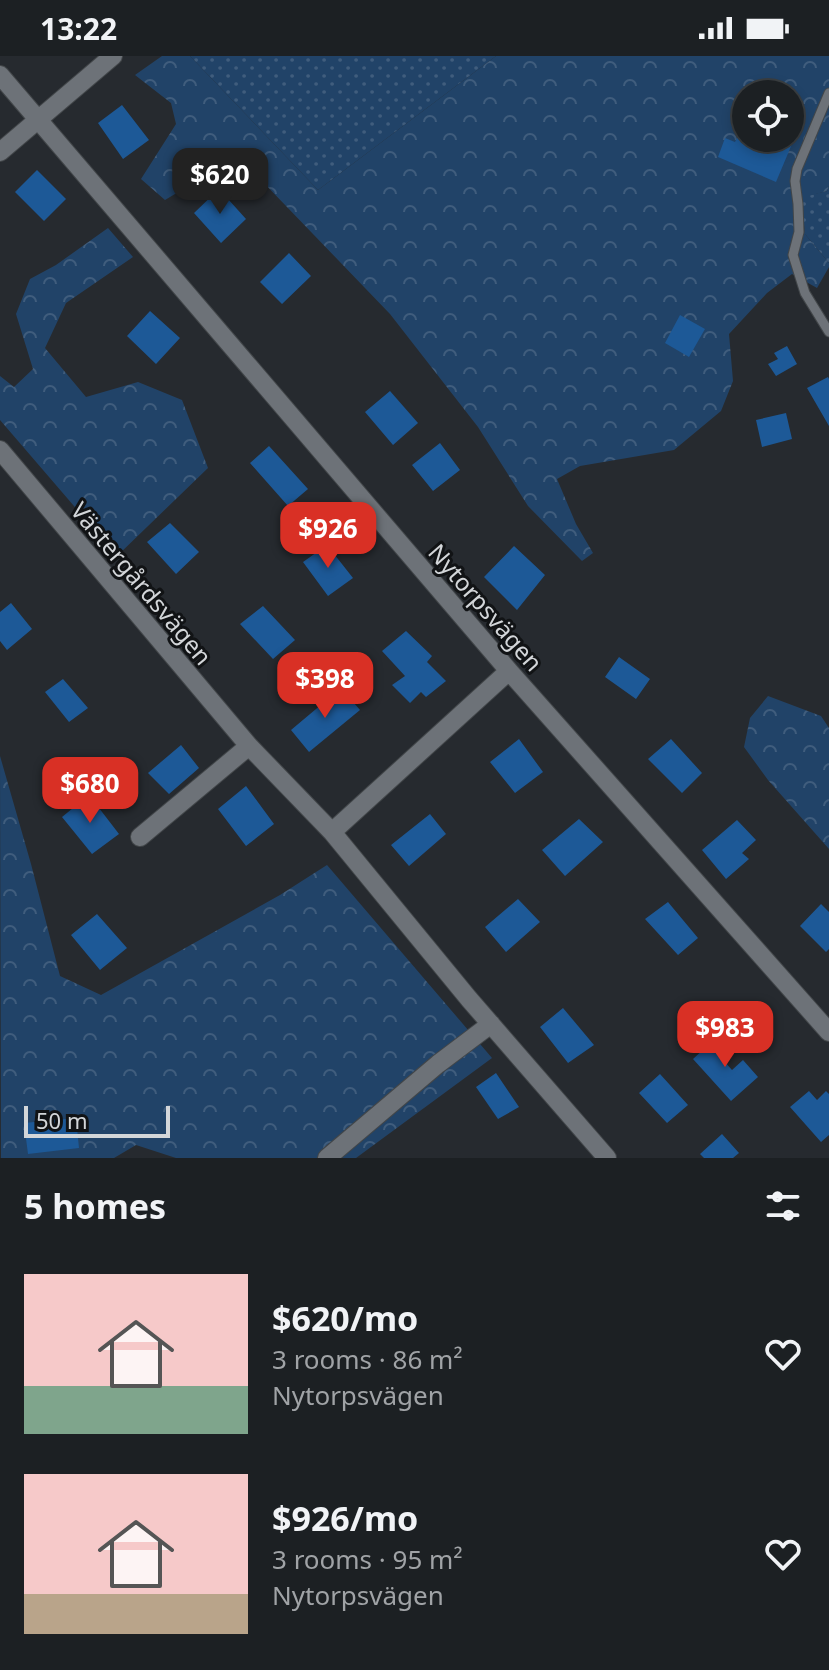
<!DOCTYPE html>
<meta charset="utf-8">
<style>
:root{--surface:#1c2023;--page:#292d30;--text:#f1f3f6;--muted:#a0a3a6;--line:#3a3e41;--accent:#d93025}
body{margin:0;font-family:"Noto Sans",sans-serif;background:var(--page);color:var(--text);height:100vh;display:flex;flex-direction:column;font-size:30px;white-space:nowrap}
*{box-sizing:border-box;margin:0}
p{font-size:26px;color:var(--muted)}
.icon{flex:none;width:44px;height:44px;fill:none;stroke:currentColor;stroke-width:2;stroke-linecap:round;stroke-linejoin:round}
.map{position:relative;height:1102px;overflow:hidden}
.sheet{display:flex;flex-direction:column;background:var(--surface);flex:1}
.sheet>*{flex:none}
.buttons{position:absolute;left:732px;top:24px;display:grid;gap:16px}
.buttons a{display:grid;place-items:center;width:72px;height:72px;border-radius:50%;background:var(--surface);box-shadow:0 4px 12px #0003,0 0 0 2px var(--line);font-size:40px}
.scale{position:absolute;left:24px;bottom:20px;width:146px;box-sizing:border-box;padding-left:8px;border:4px solid #d3d6d9;border-top:0;font-size:22px;line-height:28px;white-space:nowrap;color:#d3d6d9;-webkit-text-stroke:6px #111315;paint-order:stroke}
.price{position:absolute;translate:-50% -68px;padding:0 18px;border-radius:16px;background:var(--accent);color:#fff;font-size:26px;line-height:52px;filter:drop-shadow(0 2px 4px #0008)}
.price::after{content:'';position:absolute;left:50%;top:48px;width:24px;height:18px;margin-left:-12px;background:inherit;clip-path:polygon(0 0,100% 0,50% 100%)}
.price.active{background:#222;color:#fff}
ul{padding:0;list-style:none}
li{display:flex;align-items:center;gap:24px;height:200px;padding:0 24px}
li span{display:grid;place-items:center;flex:none;width:224px;height:160px;border-radius:0px;color:#555}
li>.icon{margin-inline-start:auto}
span .icon{width:96px;height:96px;fill:#fffc;stroke-width:1}
li b{font-size:34px}
h2{display:flex;justify-content:space-between;align-items:center;height:96px;padding:0 24px;font-size:34px}
.status{display:flex;justify-content:space-between;align-items:center;height:56px;padding:0 40px;background:var(--surface);direction:ltr}
.status svg{height:22px;fill:currentColor}
.map>svg:first-child{display:block}
.grass{fill:url(#grass-dots)}
.forest{fill:url(#forest-crowns);fill-rule:evenodd}
.building{fill:#1d5997}
.lines{fill:none;stroke-linecap:round;stroke-linejoin:round}
.lane-casing{stroke:#424649;stroke-width:11}
.street-casing{stroke:#424649;stroke-width:20}
.lane{stroke:#6d7278;stroke-width:9}
.street{stroke:#6d7278;stroke-width:18}
.labels{text-anchor:middle;dominant-baseline:central;stroke-width:6;stroke-linejoin:round;paint-order:stroke}
.street-label{font-size:24px;fill:#d3d6d9;stroke:#111315}
</style>
<div class="status"><b>13:22</b><svg viewBox="0 0 49 12"><path d="M0 12V9h3v3zM5 12V6h3v6zM10 12V3h3v9zM15 12V0h3v12zM26 1h20v11H26zM47 4h2v5h-2z"/></svg></div>
<div class="map">
<svg width="829" height="1102" viewBox="0 0 829 1102">
<defs>
<pattern id="grass-dots" width="8" height="8" patternUnits="userSpaceOnUse" patternTransform="scale(2)"><rect width="8" height="8" fill="#214368"/><path d="M2 2h.1M6 6h.1" fill="none" stroke="#405d7d" stroke-width="1.8" stroke-linecap="round"/></pattern>
<pattern id="forest-crowns" width="20" height="18" patternUnits="userSpaceOnUse" patternTransform="scale(2)"><rect width="20" height="18" fill="#214368"/><path d="M2 6a3 3 0 1 1 6 0M12 15a3 3 0 1 1 6 0" fill="none" stroke="#405d7d"/></pattern>
</defs>
<rect width="100%" height="100%" fill="#262a2f"/>
<path class="grass" d="M190,0H496L318,134Z
M829,130V207L805,178L801,141L827,135Z"/>
<path class="forest" d="M162,0H190L318,134L496,0H829V130L827,135L801,142L805,178L829,207V211L817,232L792,218L767,237L729,278L733,325L721,355L674,394L580,410L557,423L576,468L593,497L582,505L528,450L478,371L390,258L238,100L165,144L141,123L176,68L171,47L135,19ZM746,38H790V82H746Z
M108,172L133,201L66,247L45,292L86,341L138,326L182,344L208,412L117,500L0,364V320L14,331L33,313L16,258L30,223L56,209Z
M768,640L821,660L829,672V793L768,724L744,691L750,662Z
M0,700L31,808L60,920L101,939L280,839L327,809L492,1002L356,1102H176L136,1089L114,1102H1Z"/>
<path class="building" d="M122,49L149,84L123,103L98,67Z
M790,51L805,57L776,126L718,101L725,82L735,86L746,63V82H790Z
M37,114L66,143L44,165L15,136Z
M219,133L246,163L221,187L194,157Z
M289,197L311,220L282,248L260,226Z
M150,255L180,282L156,308L127,280Z
M680,259L705,273L689,301L665,287Z
M787,290L797,308L776,320L768,308L778,303L774,297Z
M828,321L829,323V370L807,332Z
M390,335L418,367L393,389L365,356Z
M786,357L792,383L762,391L756,364Z
M440,387L460,414L433,435L412,409Z
M269,390L308,433L288,450L250,407Z
M170,467L199,496L176,518L147,486Z
M327,489L353,522L328,540L303,506Z
M514,490L545,519L517,554L484,521Z
M11,547L32,573L7,594L0,585V556Z
M263,550L295,584L273,603L240,568Z
M406,575L432,600L427,606L446,625L426,641L421,636L410,647L392,629L405,620L382,595Z
M619,601L650,623L636,643L605,621Z
M63,623L88,652L69,666L45,636Z
M341,632L360,654L309,696L291,674Z
M519,683L543,716L515,737L490,706Z
M671,683L702,717L682,737L648,703Z
M181,689L199,712L169,738L148,717Z
M246,730L274,768L246,790L218,753Z
M89,739L119,778L92,798L62,761Z
M430,758L446,778L409,810L391,789Z
M579,763L603,786L565,820L542,794Z
M737,764L756,784L742,797L749,803L726,823L702,794Z
M518,843L540,866L506,896L485,871Z
M668,846L698,882L678,899L645,863Z
M821,848L829,856V893L826,896L800,870Z
M97,858L127,892L100,914L71,879Z
M563,952L594,989L568,1007L540,971Z
M718,980L733,997L724,1005L732,1014L743,1004L758,1021L731,1045L693,1003Z
M496,1017L519,1051L498,1063L476,1031Z
M660,1018L688,1049L667,1067L639,1037Z
M809,1035L817,1044L826,1035L829,1038V1079L821,1086L790,1051Z
M76,1062L79,1092L28,1098L24,1067Z
M722,1078L739,1097L733,1102H704L700,1098Z"/>
<g class="lines">
<g class="lane-casing">
<path id="lane" d="M829,37L797,113L795,125L798,148L799,176L793,199L805,237L829,276"/>
</g>
<g class="street-casing">
<path id="street" d="M0,19L509,615L829,976
M0,96L113,0
M0,394L249,690L332,776L469,943L607,1102
M332,776L509,615
M140,781L249,690
M327,1102L438,1008L491,968"/>
</g>
<use href="#lane" class="lane"/>
<use href="#street" class="street"/>
</g>
<g class="labels">
<g class="street-label">
<text transform="translate(142 527) rotate(50)">Västergårdsvägen</text>
<text transform="translate(486 551) rotate(49)">Nytorpsvägen</text>
</g>
</g>
</svg>
<div class="buttons">
<a><svg class="icon" aria-label="locate" viewBox="0 0 24 24"><circle cx="12" cy="12" r="6"/><path d="M12 2v4M12 18v4M2 12h4M18 12h4"/></svg></a>
</div>
<div class="scale">50 m</div>
<b class="price active" style="left:220px;top:160px">$620</b>
<b class="price" style="left:328px;top:514px">$926</b>
<b class="price" style="left:325px;top:664px">$398</b>
<b class="price" style="left:90px;top:769px">$680</b>
<b class="price" style="left:725px;top:1013px">$983</b>
</div>
<section class="sheet">
<h2>5 homes<svg class="icon" aria-label="filters" viewBox="0 0 24 24"><path d="M4 7h16M4 17h16"/><circle cx="9" cy="7" r="2"/><circle cx="15" cy="17" r="2"/></svg></h2>
<ul>
<li><span style="background:linear-gradient(#f6c9c9 70%,#7fa58c 0)"><svg class="icon" aria-label="home" viewBox="0 0 24 24"><path d="M3 11l9-7 9 7M6 9v11h12V9"/></svg></span><div><b>$620/mo</b><p>3 rooms · 86 m²</p><p>Nytorpsvägen</p></div><svg class="icon" aria-label="heart" viewBox="0 0 24 24"><path d="M12 20l-8-8c-3-5 5-10 8-4 3-6 11-1 8 4z"/></svg></li>
<li><span style="background:linear-gradient(#f6c9c9 75%,#b9a48a 0)"><svg class="icon" aria-label="home" viewBox="0 0 24 24"><path d="M3 11l9-7 9 7M6 9v11h12V9"/></svg></span><div><b>$926/mo</b><p>3 rooms · 95 m²</p><p>Nytorpsvägen</p></div><svg class="icon" aria-label="heart" viewBox="0 0 24 24"><path d="M12 20l-8-8c-3-5 5-10 8-4 3-6 11-1 8 4z"/></svg></li>
</ul>
</section>
